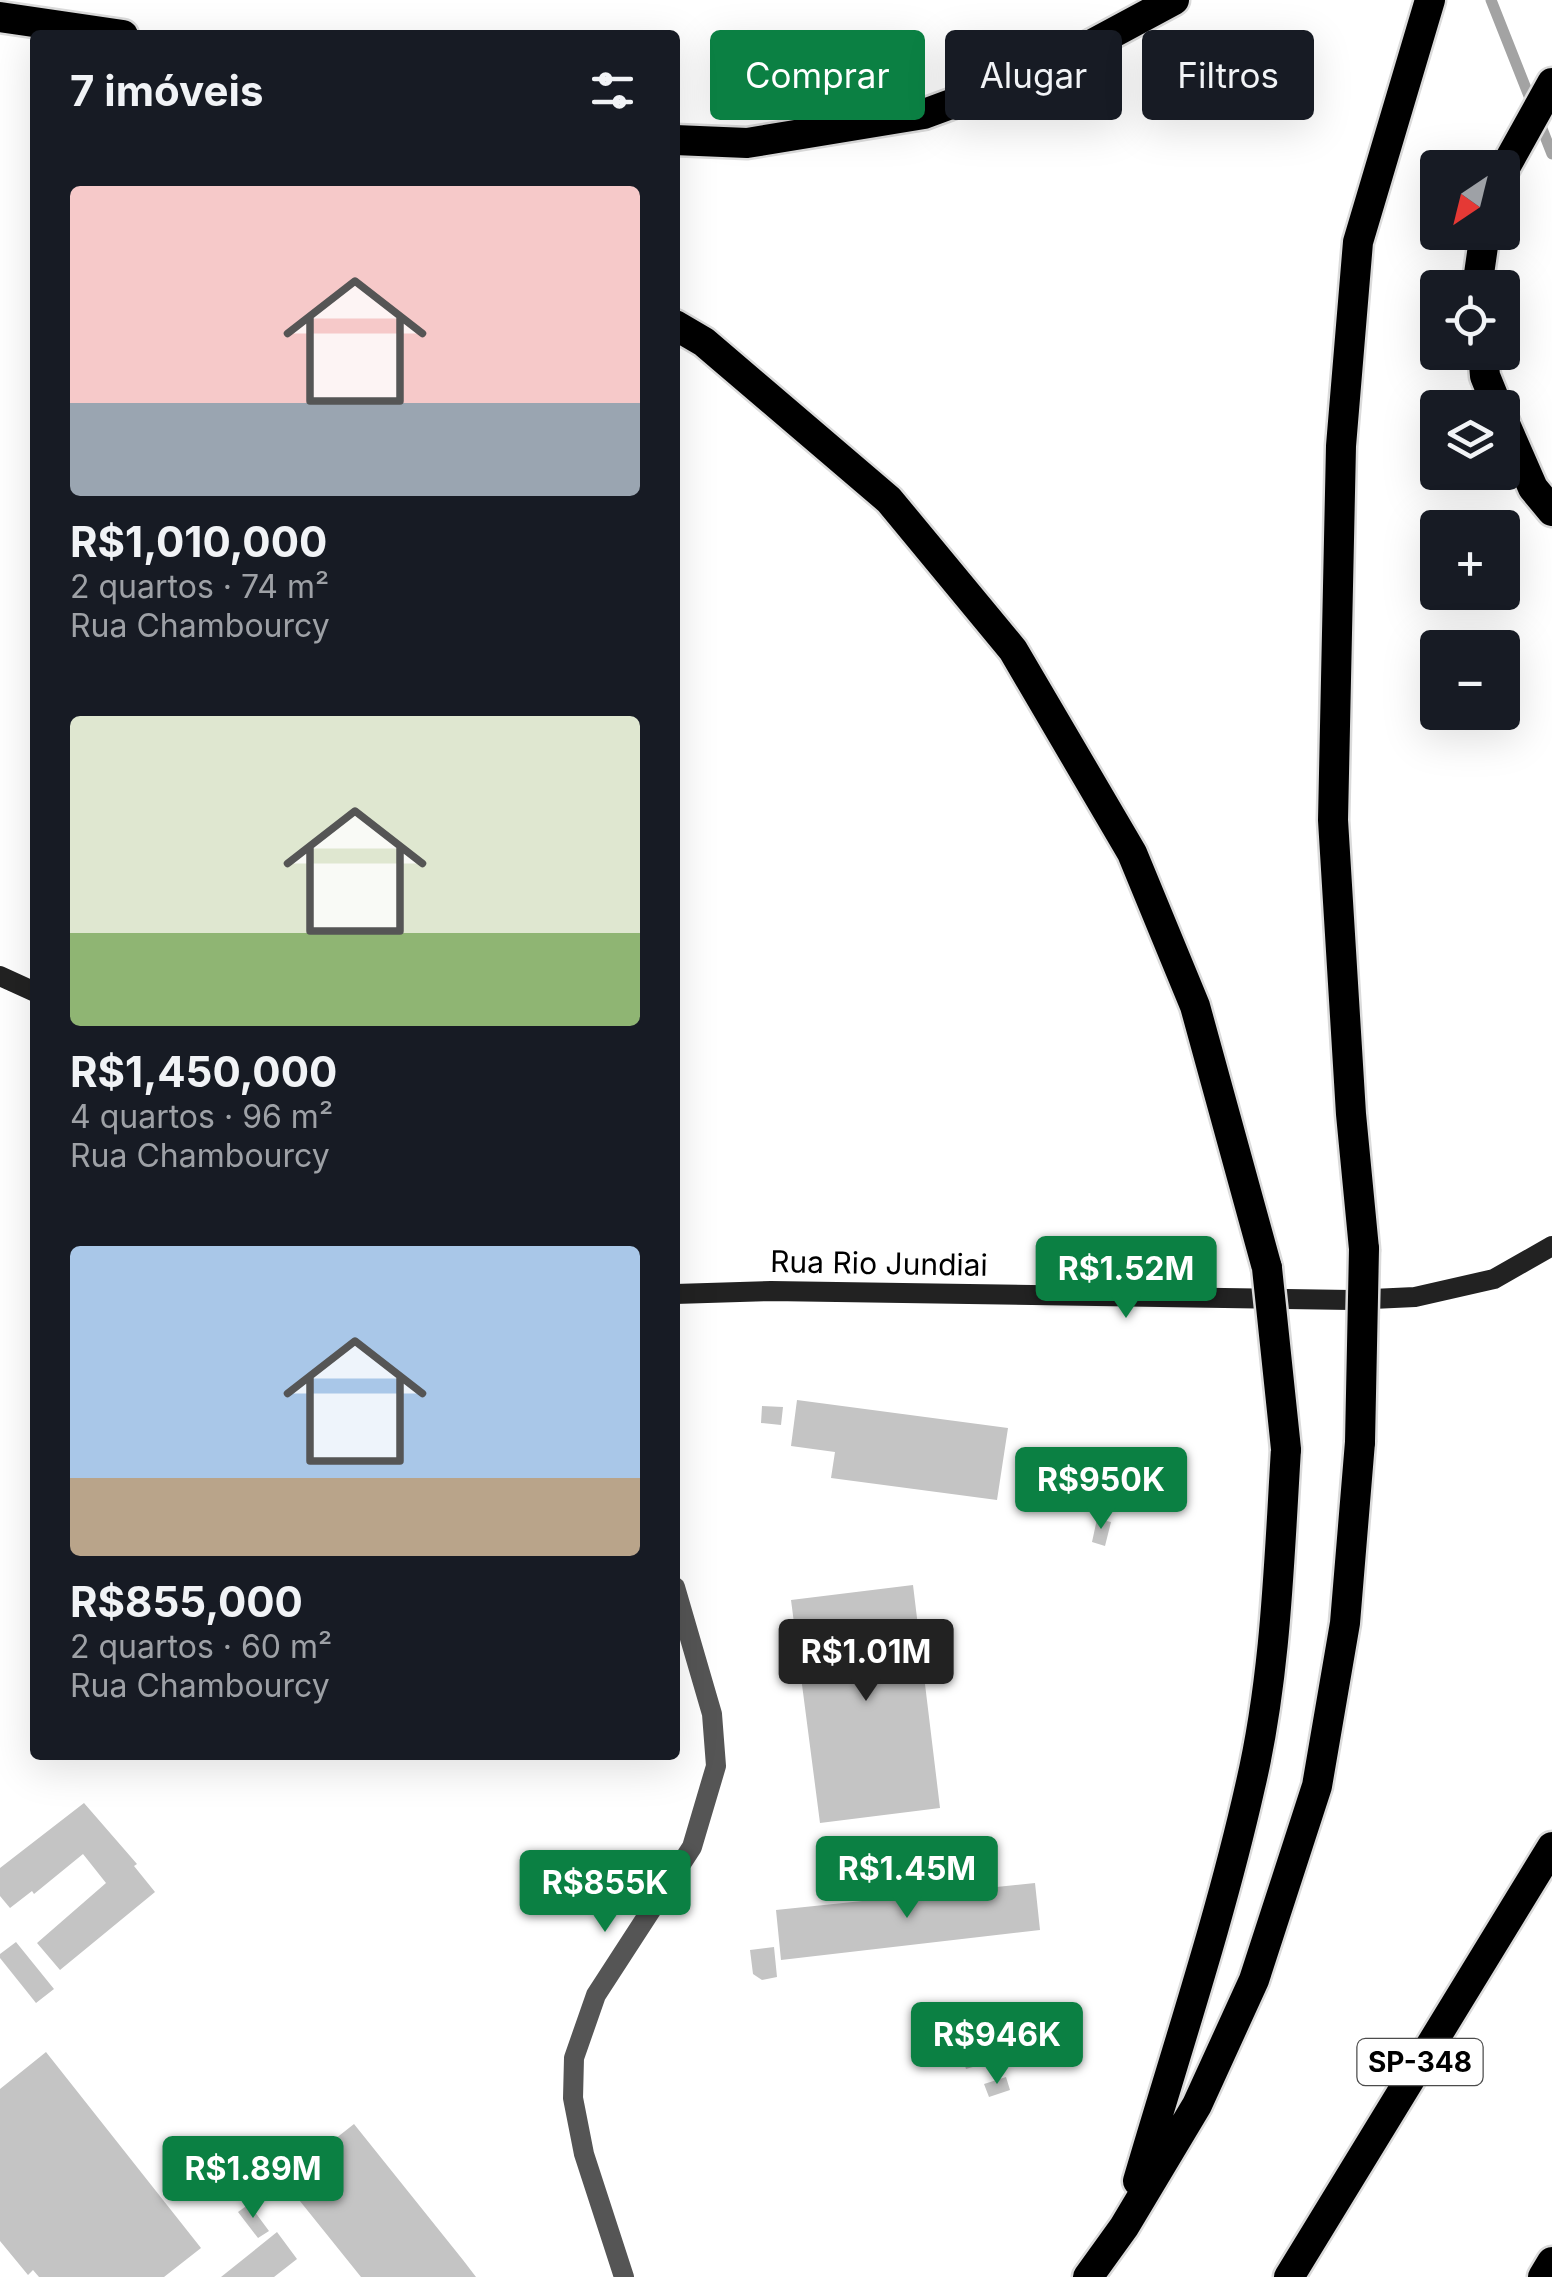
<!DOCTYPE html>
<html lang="pt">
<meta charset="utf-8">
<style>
:root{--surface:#171b24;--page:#242831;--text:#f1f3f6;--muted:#9ea1a6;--accent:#0b8043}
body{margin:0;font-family:Inter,sans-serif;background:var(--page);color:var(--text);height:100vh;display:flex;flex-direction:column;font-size:38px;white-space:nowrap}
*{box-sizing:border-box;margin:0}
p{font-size:32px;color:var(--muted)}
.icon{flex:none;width:55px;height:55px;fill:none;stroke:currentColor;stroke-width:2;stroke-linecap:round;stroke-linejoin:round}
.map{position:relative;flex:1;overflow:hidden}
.details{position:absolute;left:30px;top:30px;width:650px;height:1730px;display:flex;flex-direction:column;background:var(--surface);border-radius:10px;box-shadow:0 10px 40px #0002}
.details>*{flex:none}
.banner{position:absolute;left:710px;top:30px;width:690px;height:90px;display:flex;gap:20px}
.needle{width:65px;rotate:215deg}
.controls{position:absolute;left:1420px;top:150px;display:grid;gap:20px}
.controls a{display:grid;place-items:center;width:100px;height:100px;border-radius:10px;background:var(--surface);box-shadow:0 10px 40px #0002;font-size:50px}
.price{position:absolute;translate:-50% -85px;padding:0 22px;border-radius:10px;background:var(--accent);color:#fff;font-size:32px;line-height:65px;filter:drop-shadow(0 2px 5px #0008)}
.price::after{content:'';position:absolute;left:50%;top:60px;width:30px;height:22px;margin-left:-15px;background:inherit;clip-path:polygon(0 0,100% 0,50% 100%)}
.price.active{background:#222;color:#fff}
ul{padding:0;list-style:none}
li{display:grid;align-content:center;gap:20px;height:530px;padding:0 40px}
li span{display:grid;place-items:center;height:310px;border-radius:10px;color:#555}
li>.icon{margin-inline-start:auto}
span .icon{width:180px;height:180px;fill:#fffc;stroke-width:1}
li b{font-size:42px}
h2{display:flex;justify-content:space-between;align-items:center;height:120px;padding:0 40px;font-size:42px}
.pill{padding:0 35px;border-radius:10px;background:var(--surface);box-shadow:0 10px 40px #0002;font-size:35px;line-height:90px}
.pill.active{background:var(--accent);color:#fff}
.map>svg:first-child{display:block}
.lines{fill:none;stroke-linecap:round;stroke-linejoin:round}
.stream{stroke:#a3a3a3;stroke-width:11}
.building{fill:#c4c4c4}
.highway-casing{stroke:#dbdbdb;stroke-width:35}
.street{stroke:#555;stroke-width:20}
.secondary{stroke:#222;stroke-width:20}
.highway{stroke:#000;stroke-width:30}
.highway-bridge-casing{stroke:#dbdbdb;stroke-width:35;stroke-linecap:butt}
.highway-bridge{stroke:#000;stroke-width:30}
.labels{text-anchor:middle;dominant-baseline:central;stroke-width:10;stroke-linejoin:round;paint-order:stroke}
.shield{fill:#fff;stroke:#4c4c4c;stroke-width:2.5}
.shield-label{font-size:28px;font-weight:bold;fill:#000}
.street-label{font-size:30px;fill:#000;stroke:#fff}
</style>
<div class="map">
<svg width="1552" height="2277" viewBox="0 0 1552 2277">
<rect width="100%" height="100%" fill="#fff"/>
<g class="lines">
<path class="stream" d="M1491,0L1552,154"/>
</g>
<path class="building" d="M797,1400L1008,1428L997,1500L831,1478L835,1452L791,1446Z
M762,1406L783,1407L781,1425L761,1423Z
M1097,1519L1111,1522L1105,1546L1092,1542Z
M913,1585L940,1808L820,1823L791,1600Z
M84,1803L137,1864L134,1866L155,1892L60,1970L37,1943L106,1883L83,1854L34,1894L32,1891L10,1908L0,1896V1868Z
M1035,1883L1040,1930L781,1960L776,1910Z
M16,1942L54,1989L36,2003L0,1958V1954Z
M774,1947L777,1977L762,1980L753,1974L750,1950Z
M976,2035L983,2064L966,2069L957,2040Z
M46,2052L201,2248L164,2277H39L33,2270L28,2275L0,2241V2089Z
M1006,2077L1010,2090L989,2097L984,2084Z
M354,2124L463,2260L476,2277H361L283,2180Z
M249,2204L269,2231L258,2238L238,2212Z
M277,2232L297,2259L274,2277H221Z"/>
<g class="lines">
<g class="highway-casing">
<path id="highway" d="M0,17L123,35
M675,140L747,143L924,114L1046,69L1174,0
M1502,173L1552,83
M1477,288L1485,232
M675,325L704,342L889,500L1013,650L1132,853L1195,1006L1267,1268
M1483,352L1485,376L1498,408
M1502,417L1533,488L1552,511
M1364,1249L1351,1114L1333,820L1341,446L1358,242L1430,0
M1138,2181C1176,2051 1220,1920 1250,1787C1276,1677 1279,1561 1286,1449
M1088,2277L1124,2227L1197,2105L1254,1980L1317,1786L1345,1623L1360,1442
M1289,2277L1552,1847
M1543,2277L1552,2262"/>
</g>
<path class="street" d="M624,2277L584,2154L573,2098L574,2058L596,1995L692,1847L716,1766L712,1714L675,1587"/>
<path class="secondary" d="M0,976L35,992
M675,1294L771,1291L1351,1300L1415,1297L1494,1279L1552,1246"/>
<use href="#highway" class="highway"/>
<g class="highway-bridge-casing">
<path id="highway-bridge" d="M1267,1268L1286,1449
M1360,1442L1364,1249"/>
</g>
<use href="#highway-bridge" class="highway-bridge"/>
</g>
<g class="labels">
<rect class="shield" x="1357.5" y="2039" width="125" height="46" rx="8"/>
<g class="shield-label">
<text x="1420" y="2062">SP-348</text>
</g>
<g class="street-label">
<text transform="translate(879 1263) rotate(1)">Rua Rio Jundiai</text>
</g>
</g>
</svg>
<div class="controls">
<a><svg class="needle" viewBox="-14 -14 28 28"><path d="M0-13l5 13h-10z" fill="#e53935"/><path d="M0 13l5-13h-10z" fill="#9ea1a6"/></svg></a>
<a><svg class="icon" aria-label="locate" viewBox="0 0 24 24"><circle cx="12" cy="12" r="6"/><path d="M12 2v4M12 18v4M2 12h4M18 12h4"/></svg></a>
<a><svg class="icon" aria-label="layers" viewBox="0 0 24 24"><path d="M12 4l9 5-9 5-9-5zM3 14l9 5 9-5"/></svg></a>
<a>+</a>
<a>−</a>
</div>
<b class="price" style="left:1126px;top:1321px">R$1.52M</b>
<b class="price" style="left:1101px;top:1532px">R$950K</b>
<b class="price active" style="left:866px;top:1704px">R$1.01M</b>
<b class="price" style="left:907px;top:1921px">R$1.45M</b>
<b class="price" style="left:605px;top:1935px">R$855K</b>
<b class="price" style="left:997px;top:2087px">R$946K</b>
<b class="price" style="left:253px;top:2221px">R$1.89M</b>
<div class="banner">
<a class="pill active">Comprar</a>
<a class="pill">Alugar</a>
<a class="pill">Filtros</a>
</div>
<section class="details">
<h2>7 imóveis<svg class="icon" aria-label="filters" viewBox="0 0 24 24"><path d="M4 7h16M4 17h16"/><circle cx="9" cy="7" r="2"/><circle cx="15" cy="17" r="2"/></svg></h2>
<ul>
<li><span style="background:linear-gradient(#f6c9c9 70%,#9aa5b1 0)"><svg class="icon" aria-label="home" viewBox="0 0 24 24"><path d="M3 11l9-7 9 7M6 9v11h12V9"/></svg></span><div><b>R$1,010,000</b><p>2 quartos · 74 m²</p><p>Rua Chambourcy</p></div></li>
<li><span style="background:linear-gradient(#dfe7d0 70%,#8fb573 0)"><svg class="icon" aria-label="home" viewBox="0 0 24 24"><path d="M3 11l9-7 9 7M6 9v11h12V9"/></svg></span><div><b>R$1,450,000</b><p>4 quartos · 96 m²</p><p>Rua Chambourcy</p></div></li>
<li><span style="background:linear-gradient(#a9c7e8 75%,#b9a48a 0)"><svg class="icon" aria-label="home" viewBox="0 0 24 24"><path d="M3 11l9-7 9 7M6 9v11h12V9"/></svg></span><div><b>R$855,000</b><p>2 quartos · 60 m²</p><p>Rua Chambourcy</p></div></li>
</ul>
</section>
</div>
